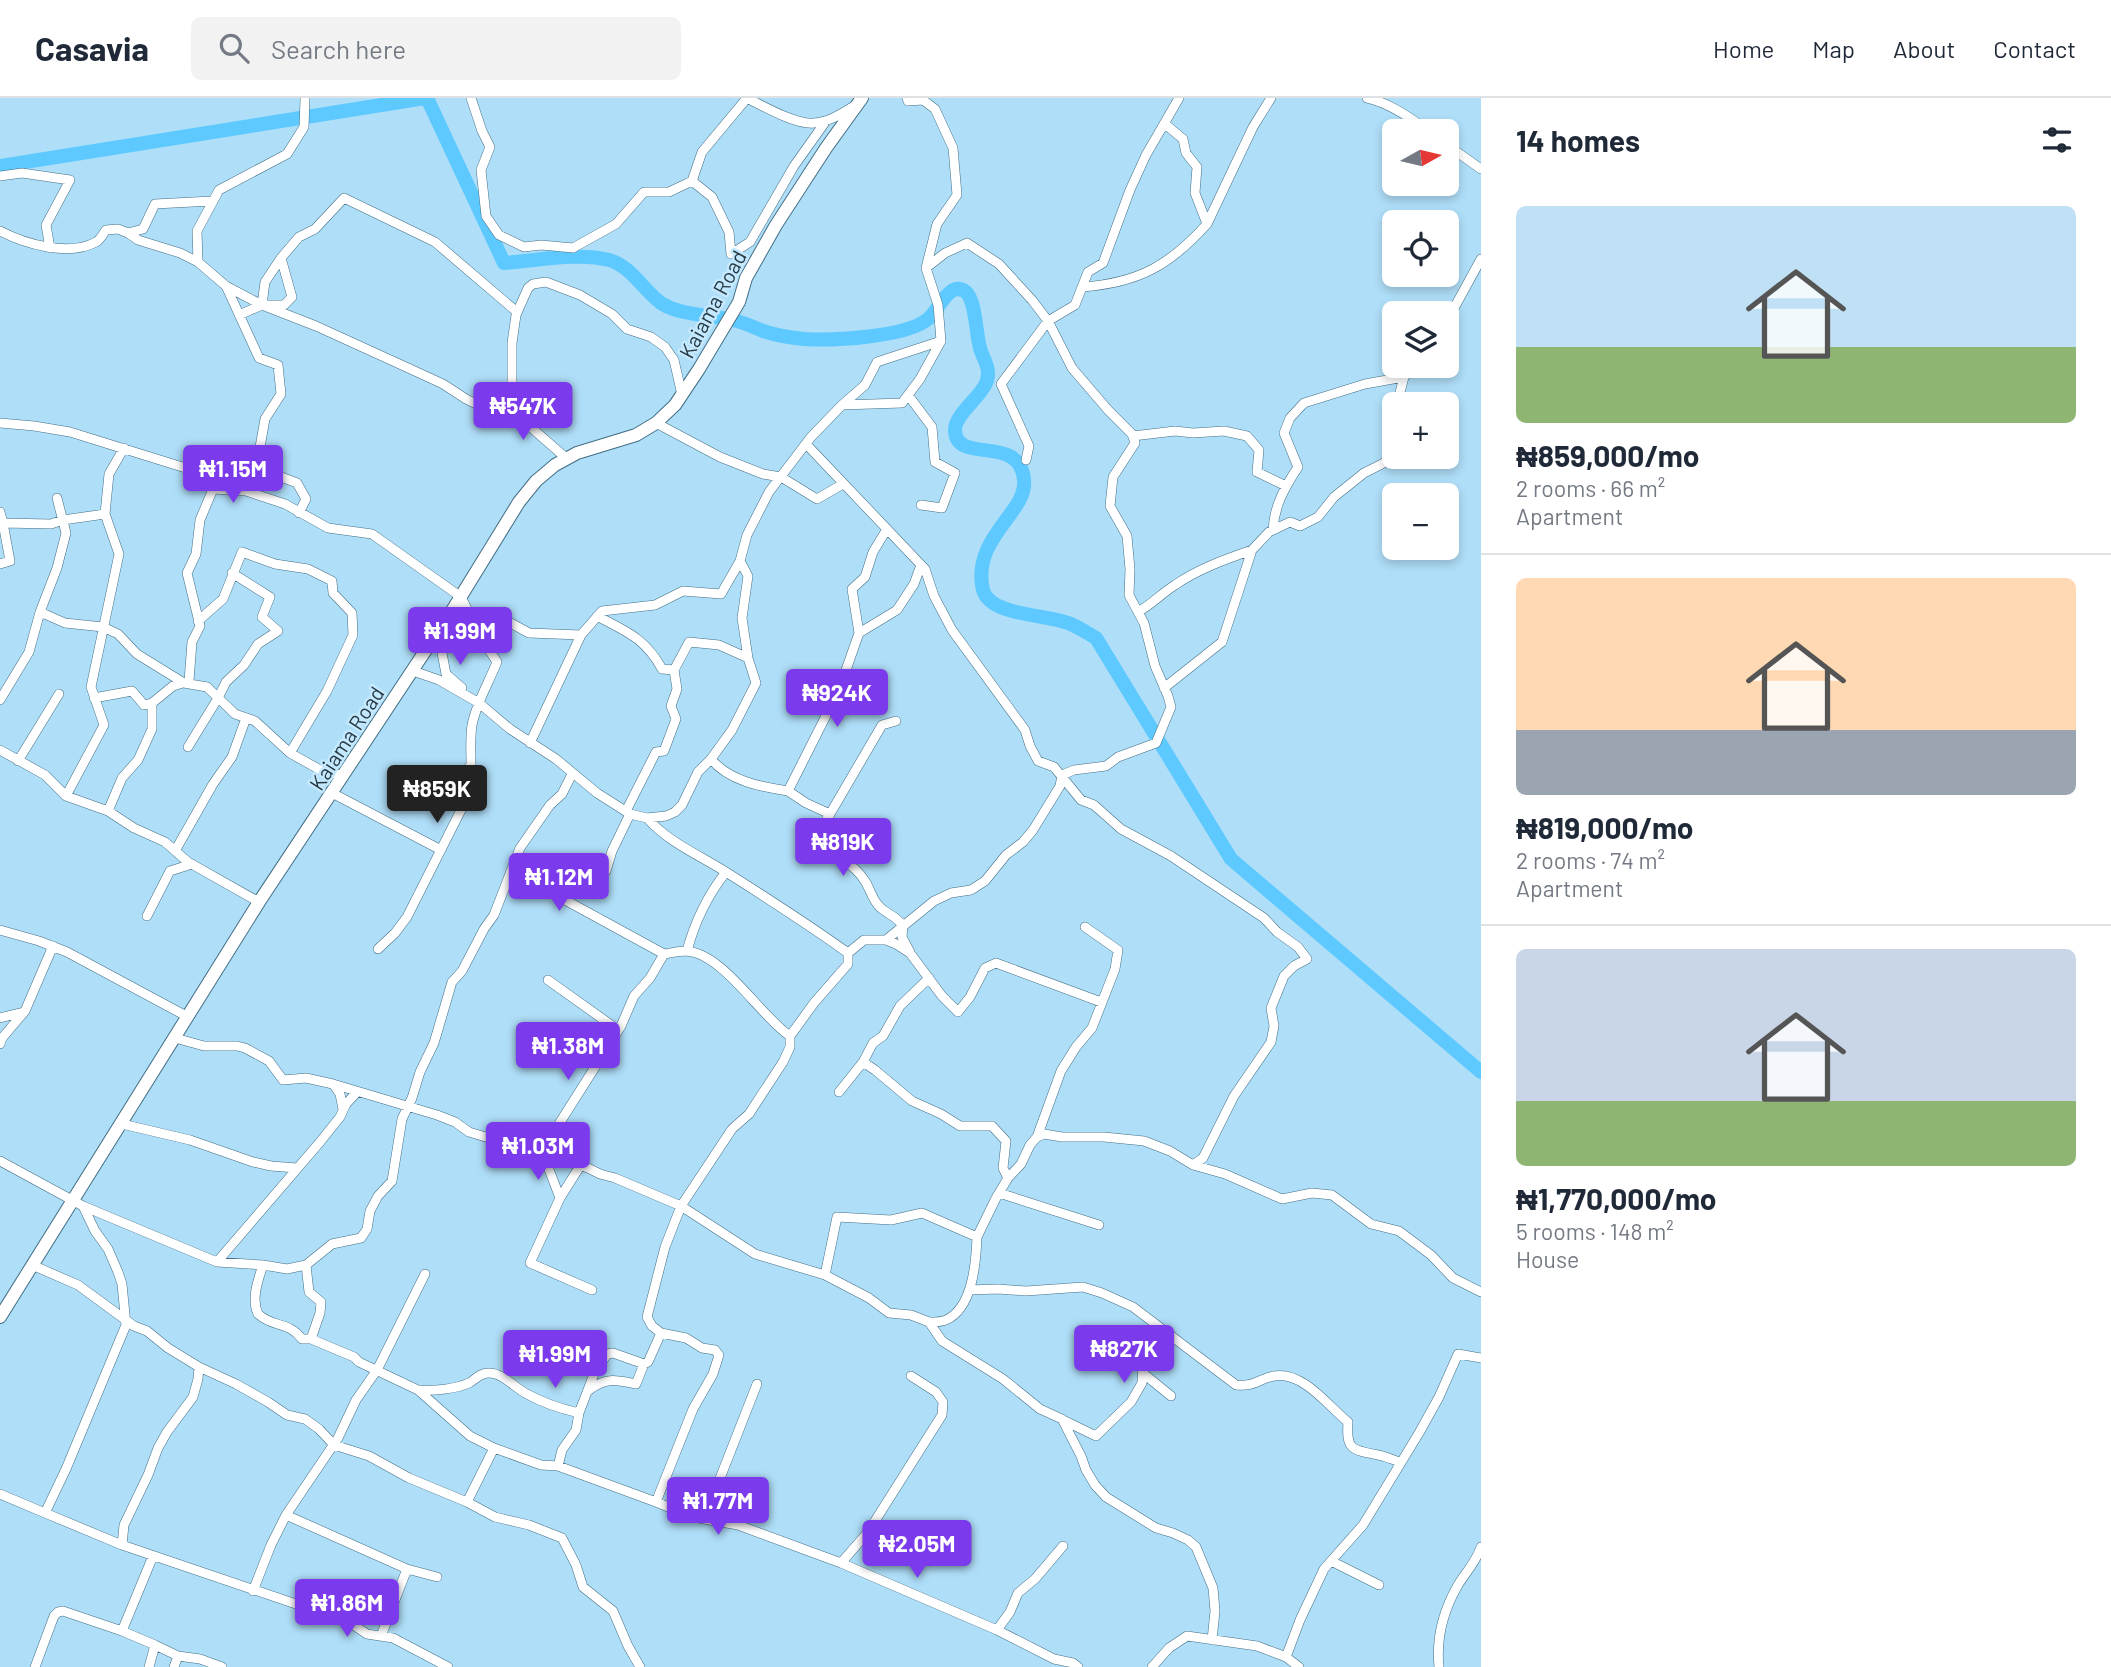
<!DOCTYPE html>
<meta charset="utf-8">
<style>
:root{--surface:#fff;--page:#f2f2f3;--text:#1f2937;--muted:#747a83;--line:#e0e1e3;--accent:#7c3aed}
body{margin:0;font-family:Barlow,sans-serif;background:var(--page);color:var(--text);height:100vh;display:flex;flex-direction:column;font-size:26px;white-space:nowrap}
*{box-sizing:border-box;margin:0}
p{font-size:23px;color:var(--muted)}
.icon{flex:none;width:38px;height:38px;fill:none;stroke:currentColor;stroke-width:2;stroke-linecap:round;stroke-linejoin:round}
.map{position:relative;flex:1;overflow:hidden}
.side{display:flex;flex-direction:column;background:var(--surface);width:630px}
.side>*{flex:none}
.needle{width:46px;rotate:82deg}
.tools{position:absolute;left:1382px;top:21px;display:grid;gap:14px}
.tools a{display:grid;place-items:center;width:77px;height:77px;border-radius:10px;background:var(--surface);box-shadow:0 4px 10px #0003;font-size:35px}
.price{position:absolute;translate:-50% -60px;padding:0 16px;border-radius:7px;background:var(--accent);color:#fff;font-size:23px;line-height:46px;filter:drop-shadow(0 2px 4px #0008)}
.price::after{content:'';position:absolute;left:50%;top:42px;width:21px;height:16px;margin-left:-10px;background:inherit;clip-path:polygon(0 0,100% 0,50% 100%)}
.price.active{background:#222;color:#fff}
ul{padding:0;list-style:none}
li{display:grid;align-content:center;gap:14px;height:371px;padding:0 35px}
li+li{border-top:2px solid var(--line)}
li span{display:grid;place-items:center;height:217px;border-radius:10px;color:#555}
li>.icon{margin-inline-start:auto}
span .icon{width:126px;height:126px;fill:#fffc;stroke-width:1}
li b{font-size:30px}
h2{display:flex;justify-content:space-between;align-items:center;height:84px;padding:0 35px;font-size:30px}
header{display:flex;align-items:center;gap:42px;box-sizing:border-box;height:98px;padding:0 35px;background:var(--surface);border-bottom:2px solid var(--line)}
header strong{font-size:33px}
nav{display:flex;gap:38px;margin-inline-start:auto;font-size:24px}
.search{width:490px;height:63px;background:var(--page);display:flex;align-items:center;gap:18px;box-sizing:border-box;padding:0 24px;border-radius:10px;color:var(--muted);font-size:26px}
main{display:flex;flex:1;min-height:0}
.map>svg:first-child{display:block}
.lines{fill:none;stroke-linecap:round;stroke-linejoin:round}
.river{stroke:#5ec9fe;stroke-width:14}
.minor-casing{stroke:#426e85;stroke-width:10}
.highway-casing{stroke:#426e85;stroke-width:14}
.minor{stroke:#fff;stroke-width:9}
.highway{stroke:#fff;stroke-width:12}
.labels{text-anchor:middle;dominant-baseline:central;stroke-width:5;stroke-linejoin:round;paint-order:stroke}
.street-label{font-size:21px;fill:#273a44;stroke:#c4e9ff}
</style>
<header>
<strong>Casavia</strong>
<div class="search"><svg class="icon" aria-label="search" viewBox="0 0 24 24"><circle cx="10" cy="10" r="6"/><path d="M15 15l6 6"/></svg>Search here</div>
<nav><a>Home</a><a>Map</a><a>About</a><a>Contact</a></nav>
</header>
<main>
<div class="map">
<svg width="1481" height="1569" viewBox="0 0 1481 1569">
<rect width="100%" height="100%" fill="#afdef8"/>
<g class="lines">
<path class="river" d="M427,0L504,165C536,163 578,154 609,162C631,168 643,192 661,205C678,217 712,217 733,222C743,224 753,229 763,233C775,237 791,240 804,241C832,243 907,239 928,221C938,214 949,181 966,194C976,203 976,237 980,250C982,258 988,266 988,275C988,277 987,283 986,285C980,300 954,317 955,333C957,367 1020,335 1024,382C1028,414 971,440 983,492C990,518 1046,516 1068,525C1077,528 1087,535 1096,540L1231,761L1481,974
M0,68L425,0"/>
<g class="minor-casing">
<path id="minor" d="M471,0L482,33L490,49L481,72L486,118L499,137L524,149L541,147L573,150L616,126L644,94H669L692,83L702,54L747,0C763,8 796,27 814,25C829,24 841,16 854,8
M1367,0C1390,5 1410,20 1429,33
M1447,47L1481,71
M0,78L22,75L70,82L46,127L50,150
M692,83L712,99L729,134L731,156L750,144L794,68L826,23
M1207,126L1253,29L1271,0
M0,133C25,146 69,159 96,144C100,142 103,136 106,132L118,131L128,135L138,142L180,155L198,164L226,188L262,207L316,228L406,269L443,286L466,301L487,311L502,304L512,293V245L516,217L528,190L533,186L546,184L580,197L612,216L627,231L651,239L665,249L674,262L682,297
M128,135L143,131L155,106L212,103
M281,160L299,139L315,131L344,100L435,144L517,214
M198,164L197,133L219,92L287,56L304,29L305,0
M226,188L259,260L278,267L281,296L265,321L260,349L276,377L297,385L306,401L299,415
M1082,189C1139,185 1170,167 1207,126L1195,95L1197,69L1186,55L1183,41L1165,26
M239,217L262,207H284L292,199L281,160L265,184L262,207
M1447,223L1481,161
M908,297L932,329L935,364L955,375L942,410L921,407
M502,304L566,360
M1397,306L1404,279
M842,307L902,305L920,281L941,243
M0,325L34,328L70,334L192,372L213,391L246,393L285,406L328,430L372,436L461,499L482,541L507,523L529,535L581,537
M656,325L720,359L763,376L781,379L817,401L843,386
M1133,338L1175,333L1193,335L1224,333L1247,338L1259,352L1257,374L1286,388
M806,346L925,471L934,498L952,532L1025,632L1030,648L1038,663L1054,669L1081,702L1094,707L1121,731L1171,758L1264,820L1277,834L1298,849L1307,861L1294,868L1284,878L1271,910L1274,928L1271,944L1234,998L1203,1060L1193,1067
M1026,362L1029,348L1001,286L1048,223L1075,207L1088,174L1103,165L1130,92L1146,57L1179,0
M0,414L3,425L51,426L63,422L105,416
M1273,432C1274,408 1285,389 1298,369L1284,335L1290,320L1304,305L1365,286L1404,279L1416,268
M0,466L10,463L3,425
M40,514L65,525L103,529L118,536L137,556L184,585L207,589L235,616L255,623L290,655L322,673L344,678
M1138,514C1152,506 1162,495 1175,487C1198,471 1226,461 1252,452
M597,518C627,534 645,540 662,571L674,572L677,591L671,608L676,621L664,653L656,654L626,713
M198,523L223,501L242,454L275,466L308,471L332,483L333,495L352,515L353,537L327,593L290,655
M438,534L446,576L462,590
M859,535L852,491L865,479L873,454L887,431
M674,572L689,544L719,547L748,560
M413,573L439,582L479,605L510,631L556,661L597,695L630,716L647,720L666,718L675,714L682,707L698,674L711,661L732,632L756,585L748,560L742,520L748,478L740,463L747,437L769,394L811,339L842,307L865,287L877,264L941,243L938,207L926,170L937,126L957,97L953,50L935,11L923,2L908,3L907,0
M1164,590L1222,544L1252,452L1269,434L1290,424L1300,428L1318,419L1334,399L1364,375L1382,366L1395,356
M94,600L132,593L144,607L152,605
M0,602L29,554L40,514L57,470L66,435L57,400
M530,645L581,537L602,513L655,507L683,493L721,496L740,463
M188,649L218,600L226,584L244,567L258,546L278,533L262,519L270,499L232,475
M0,652L45,677L66,698L108,713L134,730L165,744L188,764L259,804
M711,661C729,683 761,689 788,693L839,592L859,535L897,512L914,486L921,467
M18,663L59,596
M788,693L806,705L830,716L882,627L896,623
M332,695L441,752
M66,698L104,627L91,589L119,456L105,416L109,376L124,350
M108,713L122,680L138,662L152,631V605L173,588L189,583L192,544L200,528L187,475L196,456L200,422L213,391
M830,716L818,735L814,751C835,758 852,763 865,783C870,791 872,800 878,807C886,817 894,815 903,828L902,839L910,854
M647,720C668,744 699,757 726,774C767,800 808,826 848,855
M175,753L213,686L232,659L246,620
M512,773L664,856
M606,773L612,753L630,716
M147,818L170,773L192,766
M0,832L39,843L67,854L188,919
M886,842L896,846L910,855L942,898L958,914L970,899L985,870L996,865L1101,904
M378,851L395,835L407,819L461,712L458,681L471,667C471,654 470,640 472,627C476,606 489,584 497,564L482,541
M687,853C695,823 707,798 726,774
M548,882L618,932
M0,920L24,914
M175,940L204,948H237L245,950L269,963L283,982L306,980L333,986L437,1017L455,1024L469,1034L588,1070L600,1076L615,1080L681,1108L755,1156L825,1177L837,1119L891,1122L922,1115L977,1139L996,1100L1008,1080L1021,1066L1030,1047L1037,1039L1044,1036L1062,1039H1104L1144,1043L1170,1053L1193,1067L1225,1076L1282,1101L1312,1095L1332,1097L1371,1126L1399,1133L1431,1157L1453,1180L1481,1194
M0,946L2,940L25,913L53,848
M863,964L873,945L883,938L900,908L929,880
M333,986L340,996L343,1011
M839,994L863,964L875,972L912,1003L941,1016L960,1028H992L1006,1043L1003,1070L1008,1080
M122,1026L190,1042L253,1064L271,1068L297,1070
M1037,1039L1061,973L1076,949L1092,930L1115,871L1118,852L1085,829
M540,1056L621,928L634,898L650,880L664,856C671,855 679,853 686,853C723,855 760,918 790,938L814,905L848,866V855L864,842H886L934,803L951,795L971,792L985,783L1006,757L1023,744L1033,732L1060,688L1062,677L1074,672L1106,668L1118,659L1156,645L1171,609L1168,598L1155,568L1144,525L1129,497L1130,471L1127,438L1110,408L1113,379L1135,345L1132,336L1108,312L1072,270L1048,223L1032,202L999,166L967,145L945,155L926,170
M543,1056L560,1100
M0,1063L83,1108L217,1164L263,1167L287,1171L306,1167L309,1194L321,1204L320,1215L311,1241L354,1259L359,1264L418,1292L470,1338L494,1350L467,1404L495,1419L529,1427L562,1440L576,1467L583,1489L613,1513L628,1548L640,1569
M580,1068L560,1100L530,1165L592,1192
M999,1095L1099,1127
M83,1108L95,1133L108,1151L118,1174L122,1186L126,1227L66,1371L45,1415L122,1447L349,1524L367,1536L393,1540L448,1569
M217,1164L320,1044L340,1019L346,1006L357,994
M32,1167L78,1187L134,1228L147,1233L168,1250L199,1269L198,1281L193,1299L167,1334L158,1350L148,1377L124,1427L122,1447
M263,1167C258,1182 251,1201 258,1216C275,1231 287,1222 302,1241H311
M306,1167L332,1146L361,1140L367,1131L370,1113L378,1098L392,1083L402,1021L412,1000L420,974L434,945L452,884L462,873L484,831L494,817L520,750L550,707L562,696L572,676
M825,1177L869,1200L889,1215L911,1217L929,1224L942,1243L1003,1281L1040,1311L1062,1321L1081,1358L1086,1372L1095,1387L1106,1399L1156,1430L1173,1435L1188,1442L1196,1449L1213,1490L1215,1513L1212,1542
M969,1192L998,1191L1026,1193L1083,1189L1102,1195L1133,1209L1236,1287C1255,1289 1258,1281 1274,1278C1303,1273 1328,1308 1348,1324C1346,1352 1352,1352 1378,1357C1385,1358 1393,1362 1400,1364
M929,1224C934,1224 942,1224 946,1222C973,1210 976,1164 977,1139
M661,1235L652,1228L647,1219L665,1149L681,1108L732,1031L749,1016L783,964L790,949V938
M199,1269L236,1286L268,1304L287,1317L305,1321L319,1331L334,1347L369,1358L409,1380L467,1404
M1144,1276L1171,1298
M420,1292C435,1293 455,1291 469,1285C476,1281 480,1275 489,1275C503,1275 515,1290 527,1296C543,1305 562,1311 579,1315L576,1332L562,1352L558,1368L541,1367L494,1350
M589,1292C606,1279 616,1282 636,1286L644,1266
M1063,1322L1096,1338L1131,1304L1142,1285L1143,1268L1171,1237
M558,1368L656,1404L693,1311L713,1276L719,1257L715,1252L702,1250L686,1240L661,1235L648,1264L644,1266L613,1255L607,1256L594,1276L579,1315
M0,1396L45,1415
M656,1404L693,1419L704,1421L757,1286
M286,1417L407,1471L381,1538
M704,1421L738,1427L841,1465L997,1532L1054,1561L1073,1565L1078,1569
M1333,1464L1379,1487
M841,1465L868,1434L942,1317L943,1304L936,1294L911,1278
M407,1471L437,1479
M253,1493L271,1447L286,1417L338,1340L356,1302L377,1272L425,1176
M997,1532L1010,1514L1018,1495L1035,1481L1063,1448
M122,1533L153,1458
M155,1547L178,1558L174,1569
M178,1558L200,1561L222,1569
M1286,1559L1299,1569
M35,1569L54,1518L58,1514L63,1513L122,1533L155,1547L149,1569
M1152,1569L1169,1550L1187,1538L1257,1548L1286,1559L1300,1522L1324,1471L1363,1427L1419,1335L1439,1299L1458,1256L1481,1260
M1439,1569C1436,1540 1443,1513 1458,1487C1466,1474 1476,1464 1481,1449"/>
</g>
<g class="highway-casing">
<path id="highway" d="M0,1219L259,804L455,508L519,404L536,383L555,367L577,355L636,337L656,325L675,307L699,271L739,204L746,180L776,127L826,50L862,0"/>
</g>
<use href="#minor" class="minor"/>
<use href="#highway" class="highway"/>
</g>
<g class="labels">
<g class="street-label">
<text transform="translate(712 206) rotate(-62)">Kaiama Road</text>
<text transform="translate(346 640) rotate(-57)">Kaiama Road</text>
</g>
</g>
</svg>
<div class="tools">
<a><svg class="needle" viewBox="-14 -14 28 28"><path d="M0-13l5 13h-10z" fill="#e53935"/><path d="M0 13l5-13h-10z" fill="#747a83"/></svg></a>
<a><svg class="icon" aria-label="locate" viewBox="0 0 24 24"><circle cx="12" cy="12" r="6"/><path d="M12 2v4M12 18v4M2 12h4M18 12h4"/></svg></a>
<a><svg class="icon" aria-label="layers" viewBox="0 0 24 24"><path d="M12 4l9 5-9 5-9-5zM3 14l9 5 9-5"/></svg></a>
<a>+</a>
<a>−</a>
</div>
<b class="price" style="left:523px;top:344px">₦547K</b>
<b class="price" style="left:233px;top:407px">₦1.15M</b>
<b class="price" style="left:460px;top:569px">₦1.99M</b>
<b class="price" style="left:837px;top:631px">₦924K</b>
<b class="price active" style="left:437px;top:727px">₦859K</b>
<b class="price" style="left:843px;top:780px">₦819K</b>
<b class="price" style="left:559px;top:815px">₦1.12M</b>
<b class="price" style="left:568px;top:984px">₦1.38M</b>
<b class="price" style="left:538px;top:1084px">₦1.03M</b>
<b class="price" style="left:1124px;top:1287px">₦827K</b>
<b class="price" style="left:555px;top:1292px">₦1.99M</b>
<b class="price" style="left:718px;top:1439px">₦1.77M</b>
<b class="price" style="left:917px;top:1482px">₦2.05M</b>
<b class="price" style="left:347px;top:1541px">₦1.86M</b>
</div>
<section class="side">
<h2>14 homes<svg class="icon" aria-label="filters" viewBox="0 0 24 24"><path d="M4 7h16M4 17h16"/><circle cx="9" cy="7" r="2"/><circle cx="15" cy="17" r="2"/></svg></h2>
<ul>
<li><span style="background:linear-gradient(#bfe0f5 65%,#8fb573 0)"><svg class="icon" aria-label="home" viewBox="0 0 24 24"><path d="M3 11l9-7 9 7M6 9v11h12V9"/></svg></span><div><b>₦859,000/mo</b><p>2 rooms · 66 m²</p><p>Apartment</p></div></li>
<li><span style="background:linear-gradient(#ffd9b3 70%,#9aa5b1 0)"><svg class="icon" aria-label="home" viewBox="0 0 24 24"><path d="M3 11l9-7 9 7M6 9v11h12V9"/></svg></span><div><b>₦819,000/mo</b><p>2 rooms · 74 m²</p><p>Apartment</p></div></li>
<li><span style="background:linear-gradient(#c9d6e8 70%,#8fb573 0)"><svg class="icon" aria-label="home" viewBox="0 0 24 24"><path d="M3 11l9-7 9 7M6 9v11h12V9"/></svg></span><div><b>₦1,770,000/mo</b><p>5 rooms · 148 m²</p><p>House</p></div></li>
</ul>
</section>
</main>
